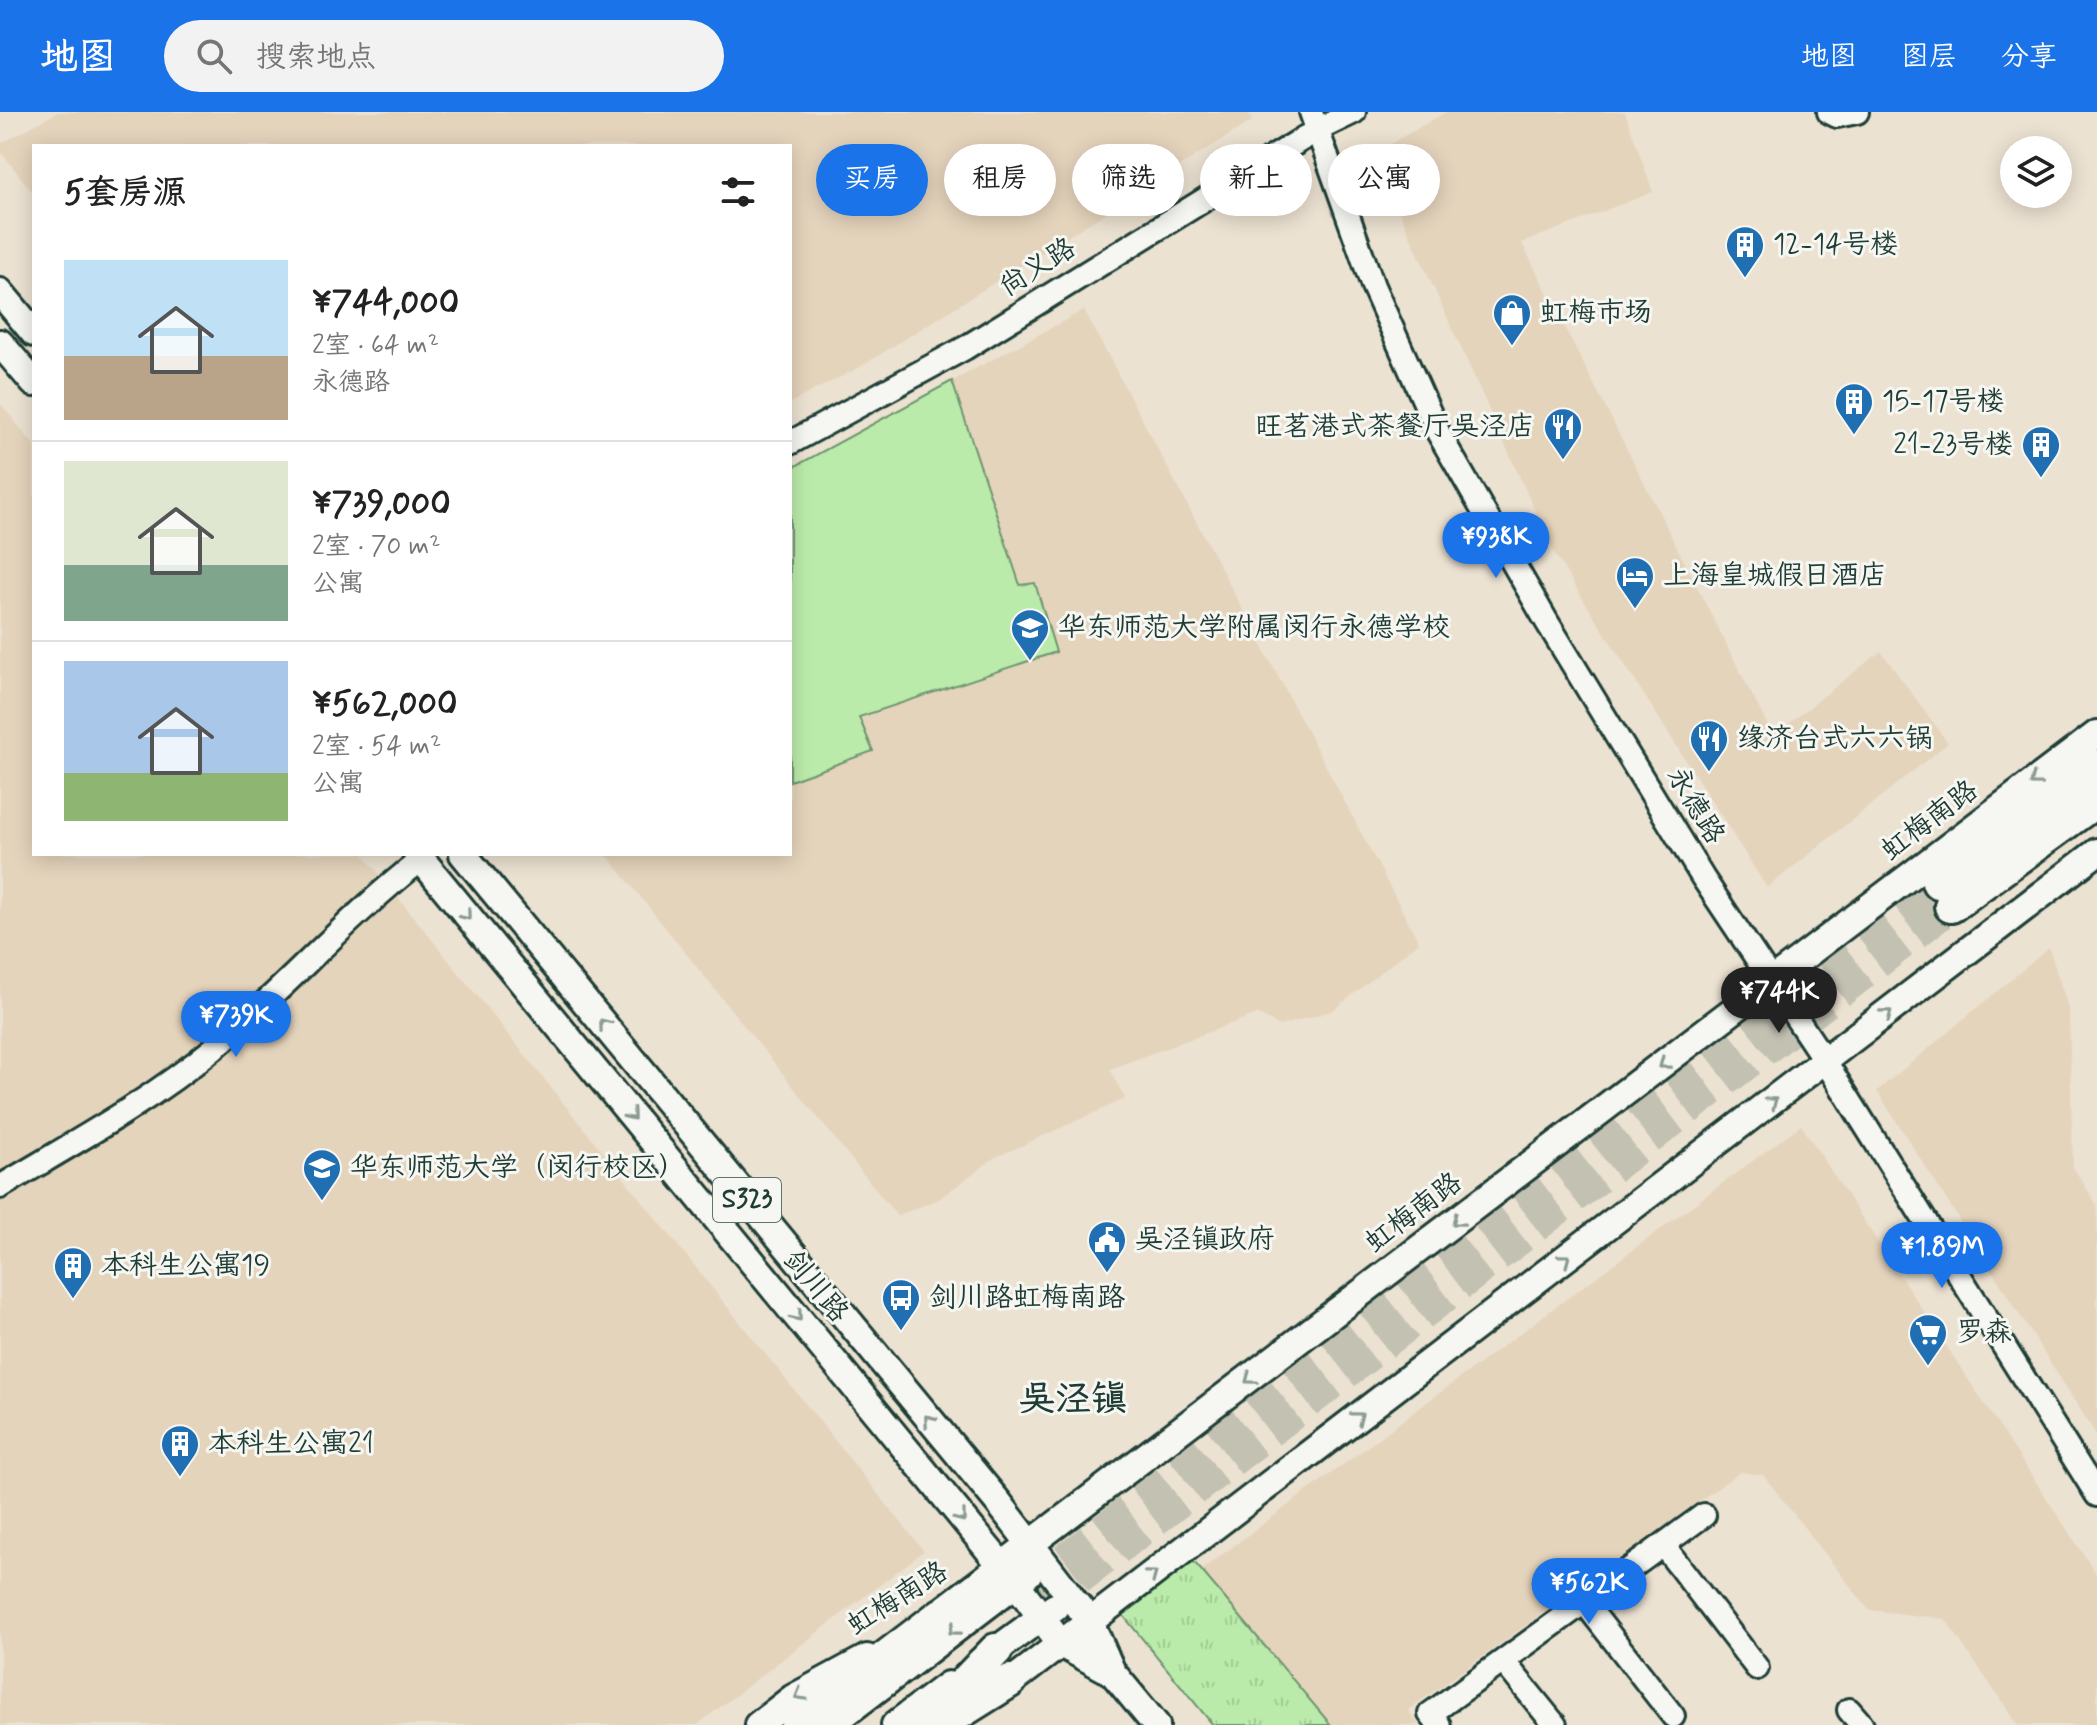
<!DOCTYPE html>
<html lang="zh">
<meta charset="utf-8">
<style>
:root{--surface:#fff;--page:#f2f2f2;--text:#222;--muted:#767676;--line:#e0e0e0;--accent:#1a73e8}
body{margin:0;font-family:Mynerve,"LXGW WenKai TC",sans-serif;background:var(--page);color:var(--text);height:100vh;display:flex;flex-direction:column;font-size:30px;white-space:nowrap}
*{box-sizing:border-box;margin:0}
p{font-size:26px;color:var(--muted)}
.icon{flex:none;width:44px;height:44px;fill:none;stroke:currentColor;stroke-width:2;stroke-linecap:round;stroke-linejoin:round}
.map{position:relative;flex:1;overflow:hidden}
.side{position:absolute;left:32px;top:32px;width:760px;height:712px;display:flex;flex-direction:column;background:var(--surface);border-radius:0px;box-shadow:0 4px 20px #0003}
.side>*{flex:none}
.guide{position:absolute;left:816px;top:32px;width:760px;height:72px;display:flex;gap:16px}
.fabs{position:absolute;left:2000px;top:24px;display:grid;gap:16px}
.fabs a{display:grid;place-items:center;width:72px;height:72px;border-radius:50%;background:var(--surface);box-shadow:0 4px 20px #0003;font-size:40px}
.price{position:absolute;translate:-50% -68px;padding:0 18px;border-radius:28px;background:var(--accent);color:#fff;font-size:26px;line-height:52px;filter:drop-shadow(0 2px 4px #0008)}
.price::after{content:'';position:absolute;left:50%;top:48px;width:24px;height:18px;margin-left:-12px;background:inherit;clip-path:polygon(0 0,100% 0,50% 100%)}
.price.selected{background:#222;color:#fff}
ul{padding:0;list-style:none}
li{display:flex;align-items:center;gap:24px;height:200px;padding:0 32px}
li+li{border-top:2px solid var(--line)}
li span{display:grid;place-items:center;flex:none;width:224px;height:160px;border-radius:0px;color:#555}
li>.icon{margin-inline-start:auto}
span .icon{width:96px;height:96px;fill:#fffc;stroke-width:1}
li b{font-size:34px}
h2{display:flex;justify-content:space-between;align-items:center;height:96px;padding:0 32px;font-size:34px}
.tag{padding:0 28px;border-radius:36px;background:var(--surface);box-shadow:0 4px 20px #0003;font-size:28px;line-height:72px}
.tag.selected{background:var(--accent);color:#fff}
header{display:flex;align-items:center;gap:48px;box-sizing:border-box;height:112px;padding:0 40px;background:var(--accent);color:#fff}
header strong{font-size:38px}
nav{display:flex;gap:44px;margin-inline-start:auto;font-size:28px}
.search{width:560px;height:72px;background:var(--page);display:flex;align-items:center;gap:20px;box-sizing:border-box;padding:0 28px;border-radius:44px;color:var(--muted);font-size:30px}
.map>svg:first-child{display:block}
.built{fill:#e5d4bc}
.grass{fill:url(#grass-tufts);stroke:#6d946f;stroke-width:2}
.garden{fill:#bbebaa;stroke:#6d946f;stroke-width:2}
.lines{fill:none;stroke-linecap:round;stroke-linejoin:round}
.highway-tunnel{stroke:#c3c1b2;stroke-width:32;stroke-dasharray:32 16;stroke-linecap:butt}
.minor-casing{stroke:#1f3d34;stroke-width:28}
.major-casing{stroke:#1f3d34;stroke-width:32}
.highway-casing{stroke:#1f3d34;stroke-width:38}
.minor{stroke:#f6f6f2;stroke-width:22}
.major{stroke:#f6f6f2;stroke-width:26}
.highway{stroke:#f6f6f2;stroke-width:32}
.oneway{stroke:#8a9a93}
.labels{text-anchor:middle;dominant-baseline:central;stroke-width:6;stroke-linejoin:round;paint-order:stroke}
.shield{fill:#f6f6f2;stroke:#60746d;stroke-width:2}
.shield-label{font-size:26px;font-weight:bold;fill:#1f3d34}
.poi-label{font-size:28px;fill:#1f3d34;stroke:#f6f6f2;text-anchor:start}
.street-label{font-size:28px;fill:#1f3d34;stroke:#f6f6f2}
.district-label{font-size:36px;font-weight:bold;fill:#1f3d34;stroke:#f6f6f2}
</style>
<header>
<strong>地图</strong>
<div class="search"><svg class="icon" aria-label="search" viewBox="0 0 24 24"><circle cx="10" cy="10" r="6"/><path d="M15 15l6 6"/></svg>搜索地点</div>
<nav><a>地图</a><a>图层</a><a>分享</a></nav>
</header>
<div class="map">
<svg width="2097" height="1613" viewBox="0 0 2097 1613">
<defs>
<pattern id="grass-tufts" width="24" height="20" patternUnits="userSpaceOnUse" patternTransform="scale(2)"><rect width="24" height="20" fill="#bbebaa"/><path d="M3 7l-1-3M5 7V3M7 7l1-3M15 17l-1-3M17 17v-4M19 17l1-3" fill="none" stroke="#a0ca93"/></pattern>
</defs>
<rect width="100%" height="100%" fill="#ece2d2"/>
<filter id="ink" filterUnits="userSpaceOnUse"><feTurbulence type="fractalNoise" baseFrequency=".0125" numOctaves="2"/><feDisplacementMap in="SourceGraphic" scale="16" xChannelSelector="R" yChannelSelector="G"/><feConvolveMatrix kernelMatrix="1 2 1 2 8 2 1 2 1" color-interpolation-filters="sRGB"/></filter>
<g filter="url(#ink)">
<path class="built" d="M58,0H1249L1252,9L860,255L790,291V34H34V82L0,39V32Z
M1446,0H1625L1653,80L1522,131L1773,624L1881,539L1948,631L1767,776L1555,443L1373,42Z
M1084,198L1419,830L1332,899L1279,914L1257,902L1110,957L1125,987L994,1046L939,1087L897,1104L606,742H790V357Z
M0,291L34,333V742H363L924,1439L697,1613H0Z
M2049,836L2069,899L2073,1055L2097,1093V1324L1877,979Z
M1801,1013L2097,1463V1613H2018L1945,1507L1869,1498L1763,1363L1740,1360L1408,1598L1419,1613H1331L1201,1458Z"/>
<path class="grass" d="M1192,1448L1201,1458L1331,1613H1213L1122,1502Z"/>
<path class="garden" d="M952,269L1020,473L1035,471L1056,540L859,605L873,639L790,669V357Z"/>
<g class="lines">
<path class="highway-tunnel" d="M1027,1477L1938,770
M1041,1496L1951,794"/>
<g class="minor-casing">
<path id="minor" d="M1311,0L1373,174L1439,322L1547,510L1703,766L1825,949L2097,1383
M1829,0L1837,4L1857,0
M790,331L965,236L1317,18L1354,0
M0,1075C72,1032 149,990 214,936C286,876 347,805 421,748
M1663,1433L1757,1556
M1584,1490L1673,1604
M1503,1549L1555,1613
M1849,1598L1862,1613
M1439,1613L1430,1602L1704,1403"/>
</g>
<g class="major-casing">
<path id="major" d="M0,180L34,221
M0,231L34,271
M417,742L1016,1471L1061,1532L1112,1560
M463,742L998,1390L1090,1510L1112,1560L1156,1613
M925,1512L2097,622
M980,1550L1055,1495
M995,1582L2097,740
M758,1613L793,1586L867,1546
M830,1613L1028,1462
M895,1613L948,1573"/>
</g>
<g class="highway-casing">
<path id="highway" d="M1938,770L2097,654
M1951,794L2097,688
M943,1611L1010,1569
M797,1613L941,1503
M924,1613L996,1538"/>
</g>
<use href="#minor" class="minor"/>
<use href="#major" class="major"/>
<use href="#highway" class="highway"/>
</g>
<defs><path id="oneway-chevron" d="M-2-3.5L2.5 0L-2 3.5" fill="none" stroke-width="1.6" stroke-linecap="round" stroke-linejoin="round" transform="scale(2)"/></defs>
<g class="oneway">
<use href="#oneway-chevron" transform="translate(2035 669) rotate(143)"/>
<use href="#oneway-chevron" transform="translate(466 803) rotate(51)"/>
<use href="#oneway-chevron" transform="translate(1887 902) rotate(-38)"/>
<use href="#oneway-chevron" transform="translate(604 912) rotate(-129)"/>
<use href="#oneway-chevron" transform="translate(1664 952) rotate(143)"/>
<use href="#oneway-chevron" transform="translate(1772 990) rotate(-38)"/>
<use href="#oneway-chevron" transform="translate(631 1003) rotate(50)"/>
<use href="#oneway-chevron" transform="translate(1457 1109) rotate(143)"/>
<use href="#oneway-chevron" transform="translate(1565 1147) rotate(-37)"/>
<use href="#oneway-chevron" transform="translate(797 1204) rotate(50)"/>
<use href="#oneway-chevron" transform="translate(1250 1267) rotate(143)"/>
<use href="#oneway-chevron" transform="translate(1358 1305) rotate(-37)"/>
<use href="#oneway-chevron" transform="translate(929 1308) rotate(-130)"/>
<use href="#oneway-chevron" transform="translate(961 1405) rotate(51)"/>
<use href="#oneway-chevron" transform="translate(1152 1463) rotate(-37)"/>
<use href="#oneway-chevron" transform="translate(954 1518) rotate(143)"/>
<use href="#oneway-chevron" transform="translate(800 1583) rotate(150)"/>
</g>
</g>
<defs>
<g id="building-pin" transform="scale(2)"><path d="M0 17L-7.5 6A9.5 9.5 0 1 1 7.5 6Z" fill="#1f6fb2" stroke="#f6f6f2"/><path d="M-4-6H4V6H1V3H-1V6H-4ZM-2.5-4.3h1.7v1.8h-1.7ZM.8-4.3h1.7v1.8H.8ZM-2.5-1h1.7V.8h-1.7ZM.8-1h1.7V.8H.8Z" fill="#fff"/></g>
<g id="shop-pin" transform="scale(2)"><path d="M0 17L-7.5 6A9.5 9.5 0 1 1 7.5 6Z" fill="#1f6fb2" stroke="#f6f6f2"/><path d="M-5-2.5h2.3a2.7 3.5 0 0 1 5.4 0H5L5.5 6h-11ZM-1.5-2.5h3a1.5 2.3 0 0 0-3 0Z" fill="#fff"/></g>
<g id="restaurant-pin" transform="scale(2)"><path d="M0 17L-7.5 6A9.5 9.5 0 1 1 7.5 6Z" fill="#1f6fb2" stroke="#f6f6f2"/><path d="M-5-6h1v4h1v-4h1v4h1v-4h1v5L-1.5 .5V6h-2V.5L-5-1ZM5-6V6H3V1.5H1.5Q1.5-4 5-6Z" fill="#fff"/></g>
<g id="hotel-pin" transform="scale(2)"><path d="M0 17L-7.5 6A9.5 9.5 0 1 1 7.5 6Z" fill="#1f6fb2" stroke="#f6f6f2"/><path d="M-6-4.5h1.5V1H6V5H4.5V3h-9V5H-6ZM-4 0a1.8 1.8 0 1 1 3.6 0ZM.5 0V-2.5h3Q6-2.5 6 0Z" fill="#fff"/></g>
<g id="school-pin" transform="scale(2)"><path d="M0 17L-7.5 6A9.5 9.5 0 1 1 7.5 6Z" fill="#1f6fb2" stroke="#f6f6f2"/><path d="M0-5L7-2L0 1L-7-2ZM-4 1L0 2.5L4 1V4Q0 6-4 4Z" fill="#fff"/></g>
<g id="university-pin" transform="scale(2)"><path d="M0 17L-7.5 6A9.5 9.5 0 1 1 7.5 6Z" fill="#1f6fb2" stroke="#f6f6f2"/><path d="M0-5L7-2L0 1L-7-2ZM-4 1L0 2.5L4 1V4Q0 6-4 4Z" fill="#fff"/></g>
<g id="civic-pin" transform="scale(2)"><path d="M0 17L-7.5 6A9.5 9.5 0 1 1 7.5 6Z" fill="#1f6fb2" stroke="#f6f6f2"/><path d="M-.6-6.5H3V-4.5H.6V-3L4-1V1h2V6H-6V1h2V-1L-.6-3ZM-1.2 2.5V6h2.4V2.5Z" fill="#fff"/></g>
<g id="bus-pin" transform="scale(2)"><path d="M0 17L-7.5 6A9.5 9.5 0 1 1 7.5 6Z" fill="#1f6fb2" stroke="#f6f6f2"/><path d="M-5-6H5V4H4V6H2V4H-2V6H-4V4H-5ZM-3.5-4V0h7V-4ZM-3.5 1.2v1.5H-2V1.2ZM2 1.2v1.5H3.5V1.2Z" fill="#fff"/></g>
<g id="supermarket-pin" transform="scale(2)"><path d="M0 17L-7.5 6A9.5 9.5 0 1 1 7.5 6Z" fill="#1f6fb2" stroke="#f6f6f2"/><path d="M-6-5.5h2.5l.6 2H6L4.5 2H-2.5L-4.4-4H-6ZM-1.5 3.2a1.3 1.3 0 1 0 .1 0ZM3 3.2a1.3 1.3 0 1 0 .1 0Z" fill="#fff"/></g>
</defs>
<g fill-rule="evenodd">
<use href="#building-pin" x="1745" y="133"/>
<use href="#shop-pin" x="1512" y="201"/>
<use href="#building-pin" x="1854" y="290"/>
<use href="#restaurant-pin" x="1563" y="315"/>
<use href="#building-pin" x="2041" y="333"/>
<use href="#hotel-pin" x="1635" y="464"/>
<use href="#school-pin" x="1030" y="516"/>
<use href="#restaurant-pin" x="1709" y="627"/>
<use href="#university-pin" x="322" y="1056"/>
<use href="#civic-pin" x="1107" y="1128"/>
<use href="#building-pin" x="73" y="1154"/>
<use href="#bus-pin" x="901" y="1186"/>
<use href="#supermarket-pin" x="1928" y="1221"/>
<use href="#building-pin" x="180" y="1332"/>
</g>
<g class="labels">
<rect class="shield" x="713" y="1066" width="68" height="44" rx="6"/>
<g class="shield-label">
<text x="747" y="1088">S323</text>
</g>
<g class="poi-label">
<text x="1773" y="133">12-14号楼</text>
<text x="1540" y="201">虹梅市场</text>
<text x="1882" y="290">15-17号楼</text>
<text x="1535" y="315" text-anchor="end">旺茗港式茶餐厅吴泾店</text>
<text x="2013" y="333" text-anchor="end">21-23号楼</text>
<text x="1663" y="464">上海皇城假日酒店</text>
<text x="1058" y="516">华东师范大学附属闵行永德学校</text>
<text x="1737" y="627">缘济台式六六锅</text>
<text x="350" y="1056">华东师范大学（闵行校区）</text>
<text x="1135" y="1128">吴泾镇政府</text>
<text x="101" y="1154">本科生公寓19</text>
<text x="929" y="1186">剑川路虹梅南路</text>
<text x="1956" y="1221">罗森</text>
<text x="208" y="1332">本科生公寓21</text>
</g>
<g class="street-label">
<text transform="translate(1038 156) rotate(-32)">尚义路</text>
<text transform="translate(1695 694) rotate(59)">永德路</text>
<text transform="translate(1930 709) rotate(-37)">虹梅南路</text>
<text transform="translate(1414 1101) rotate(-37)">虹梅南路</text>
<text transform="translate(815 1175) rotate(50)">剑川路</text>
<text transform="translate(898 1487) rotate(-32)">虹梅南路</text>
</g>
<g class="district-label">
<text x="1073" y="1288">吴泾镇</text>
</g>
</g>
</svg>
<div class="fabs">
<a><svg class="icon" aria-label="layers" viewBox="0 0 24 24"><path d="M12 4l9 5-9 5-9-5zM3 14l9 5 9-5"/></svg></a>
</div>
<b class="price" style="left:1496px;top:468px">¥938K</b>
<b class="price selected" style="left:1779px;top:923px">¥744K</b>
<b class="price" style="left:236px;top:947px">¥739K</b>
<b class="price" style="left:1942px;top:1178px">¥1.89M</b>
<b class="price" style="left:1589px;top:1514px">¥562K</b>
<div class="guide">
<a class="tag selected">买房</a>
<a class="tag">租房</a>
<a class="tag">筛选</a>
<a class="tag">新上</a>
<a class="tag">公寓</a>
</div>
<section class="side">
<h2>5套房源<svg class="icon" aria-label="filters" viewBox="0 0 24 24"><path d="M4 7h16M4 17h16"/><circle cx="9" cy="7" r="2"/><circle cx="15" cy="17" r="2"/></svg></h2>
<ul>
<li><span style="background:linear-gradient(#bfe0f5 60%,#b9a48a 0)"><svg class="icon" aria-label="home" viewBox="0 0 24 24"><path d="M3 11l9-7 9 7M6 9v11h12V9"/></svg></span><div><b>¥744,000</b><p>2室 · 64 m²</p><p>永德路</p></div></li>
<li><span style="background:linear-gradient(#dfe7d0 65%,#7fa58c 0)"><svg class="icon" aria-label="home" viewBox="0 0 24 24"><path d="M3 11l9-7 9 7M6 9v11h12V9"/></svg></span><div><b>¥739,000</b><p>2室 · 70 m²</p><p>公寓</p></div></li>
<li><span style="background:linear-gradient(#a9c7e8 70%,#8fb573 0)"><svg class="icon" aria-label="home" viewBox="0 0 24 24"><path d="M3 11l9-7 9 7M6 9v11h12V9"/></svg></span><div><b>¥562,000</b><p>2室 · 54 m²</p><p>公寓</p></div></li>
</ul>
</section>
</div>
